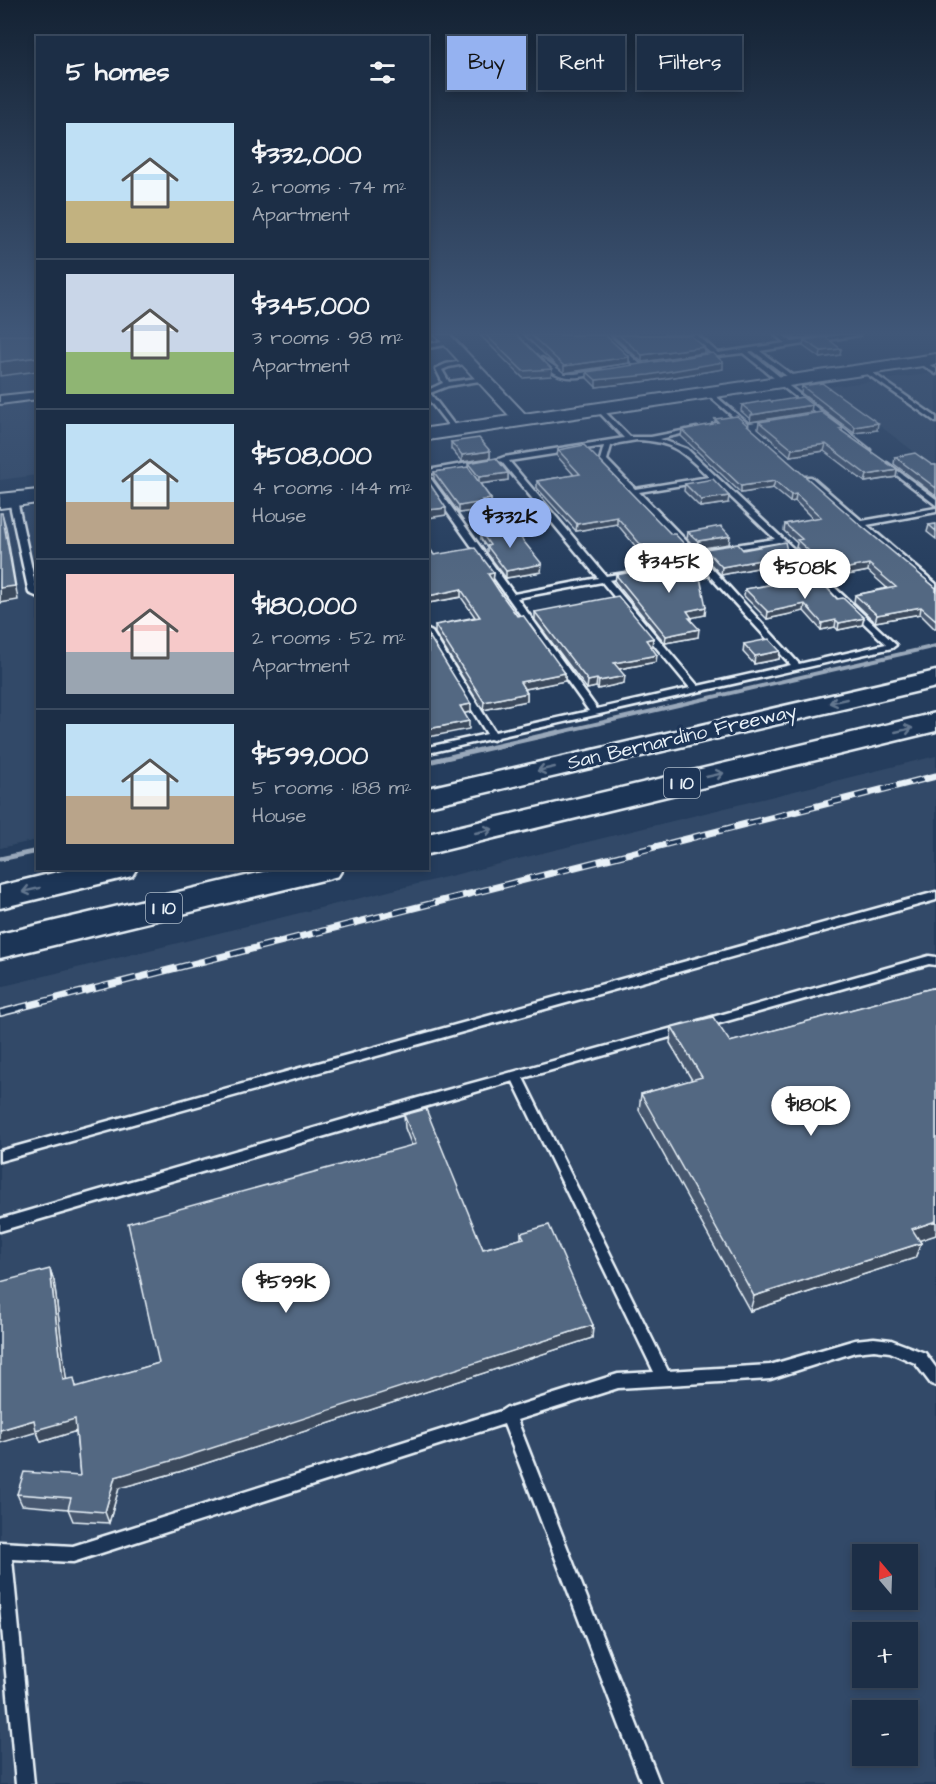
<!DOCTYPE html>
<meta charset="utf-8">
<style>
:root{--surface:#1c2e46;--page:#25364d;--text:#f1f3f6;--muted:#a0a8b3;--line:#3a4a5f;--accent:#95b2f1}
body{margin:0;font-family:"Architects Daughter",sans-serif;background:var(--page);color:var(--text);height:100vh;display:flex;flex-direction:column;font-size:22px;white-space:nowrap}
*{box-sizing:border-box;margin:0}
p{font-size:20px;color:var(--muted)}
.icon{flex:none;width:33px;height:33px;fill:none;stroke:currentColor;stroke-width:2;stroke-linecap:round;stroke-linejoin:round}
.map{position:relative;flex:1;overflow:hidden}
.details{position:absolute;left:36px;top:36px;width:393px;height:834px;display:flex;flex-direction:column;background:var(--surface);border-radius:0px;box-shadow:0 3px 9px #0003,0 0 0 2px var(--line)}
.details>*{flex:none}
.guide{position:absolute;left:447px;top:36px;width:399px;height:54px;display:flex;gap:12px}
.needle{width:39px;rotate:341deg}
.fabs{position:absolute;left:852px;top:1544px;display:grid;gap:12px}
.fabs a{display:grid;place-items:center;width:66px;height:66px;border-radius:0px;background:var(--surface);box-shadow:0 3px 9px #0003,0 0 0 2px var(--line);font-size:30px}
.price{position:absolute;translate:-50% -51px;padding:0 14px;border-radius:21px;background:#fff;color:#222;font-size:20px;line-height:39px;filter:drop-shadow(0 2px 3px #0008)}
.price::after{content:'';position:absolute;left:50%;top:36px;width:18px;height:14px;margin-left:-9px;background:inherit;clip-path:polygon(0 0,100% 0,50% 100%)}
.price.active{background:var(--accent);color:#111}
ul{padding:0;list-style:none}
li{display:flex;align-items:center;gap:18px;height:150px;padding:0 30px}
li+li{border-top:2px solid var(--line)}
li span{display:grid;place-items:center;flex:none;width:168px;height:120px;border-radius:0px;color:#555}
li>.icon{margin-inline-start:auto}
span .icon{width:72px;height:72px;fill:#fffc;stroke-width:1}
li b{font-size:26px}
h2{display:flex;justify-content:space-between;align-items:center;height:72px;padding:0 30px;font-size:26px}
.pill{padding:0 21px;border-radius:0px;background:var(--surface);box-shadow:0 3px 9px #0003,0 0 0 2px var(--line);font-size:21px;line-height:54px}
.pill.active{background:var(--accent);color:#111}
.map>svg:first-child{display:block}
.built{fill:#334a68;fill-rule:evenodd}
.lines{fill:none;stroke-linecap:round;stroke-linejoin:round}
.stream-far1{stroke:#99a8ba;stroke-width:4}
.stream{stroke:#99a8ba;stroke-width:5}
.service-casing{stroke:#e8f1f8;stroke-width:5}
.minor-casing{stroke:#e8f1f8;stroke-width:4}
.tertiary-casing{stroke:#e8f1f8;stroke-width:4}
.primary-casing{stroke:#e8f1f8;stroke-width:4}
.motorway-casing{stroke:#e8f1f8;stroke-width:5}
.service{fill:#1d3557;fill-rule:evenodd}
.minor{fill:#1d3557;fill-rule:evenodd}
.tertiary{fill:#1d3557;fill-rule:evenodd}
.primary{fill:#1d3557;fill-rule:evenodd}
.motorway{fill:#1d3557;fill-rule:evenodd}
.rail-far1-casing{stroke:#e8f1f8;stroke-width:7}
.rail-casing{stroke:#e8f1f8;stroke-width:8}
.rail-far1{stroke:#1d3557;stroke-width:4.5;stroke-dasharray:14;stroke-linecap:butt}
.rail{stroke:#1d3557;stroke-width:5;stroke-dasharray:16;stroke-linecap:butt}
.wall{fill:#475970;stroke:#e8f1f8;stroke-width:1.5}
.shaded-wall{fill:#3a485b;stroke:#e8f1f8;stroke-width:1.5}
.building{fill:#536782;stroke:#e8f1f8;stroke-width:1.5}
.oneway{stroke:#64778f}
.labels{text-anchor:middle;dominant-baseline:central;stroke-width:6;stroke-linejoin:round;paint-order:stroke}
.shield{fill:#1d3557;stroke:#abb9c8;stroke-width:1.5}
.shield-label{font-size:18px;font-weight:bold;fill:#e8f1f8}
.street-label{font-size:20px;fill:#e8f1f8;stroke:#1d3557}
</style>
<div class="map">
<svg width="936" height="1784" viewBox="0 0 936 1784">
<rect width="100%" height="100%" fill="#253d5d"/>
<filter id="ink" filterUnits="userSpaceOnUse"><feTurbulence type="fractalNoise" baseFrequency=".0167" numOctaves="2"/><feDisplacementMap in="SourceGraphic" scale="12" xChannelSelector="R" yChannelSelector="G"/><feConvolveMatrix kernelMatrix="1 2 1 2 8 2 1 2 1" color-interpolation-filters="sRGB"/></filter>
<g filter="url(#ink)">
<path class="built" d="M0,335H38L37,475L0,480Z
M936,373V468L828,387Z
M37,506V840L0,848V512Z
M936,756V1784H0V987ZM862,1554H908V1599H862ZM862,1632H908V1677H862ZM862,1710H908V1755H862Z"/>
<g class="lines">
<path class="stream-far1" d="M552,734L936,646"/>
<path class="stream" d="M428,762L559,732
M0,859L38,851"/>
<g class="service-casing">
<path id="service" d="M601,335H608L641,365V367H637Z
M690,335H697L718,353L785,343L775,335H782L792,342L841,335H859L760,351L797,379L798,380L795,382L753,351L749,352L785,381V383L870,450L865,451L778,383V381L743,353L700,358V356L712,354Z
M449,341L451,342V344L428,348V344Z
M542,358L565,374H575L601,370L604,372C599,375 592,375 586,376C565,380 553,375 539,360Z
M467,360L470,362L469,363L449,367L442,370L449,382L484,377L486,378V380L448,386L430,393L458,430L455,432L453,431L428,399V390L443,383L436,369L437,368L446,364Z
M918,360H922L936,369V374L918,362Z
M863,369H867L936,417V422L863,371Z
M707,392H711L747,423V425H743L707,394Z
M597,408H601L630,437H651L697,428V430L660,439L687,449L896,645L892,648L498,737L493,740L490,739L428,753V747L487,734L428,638V630L432,632L495,732L589,711L428,485V479H431L514,594L598,578L502,462L496,460L504,457L624,438L597,410ZM637,440C673,441 684,453 709,477L635,489L607,460L611,446L619,443ZM604,446L600,460L601,461L687,551L791,665L698,686L609,580L632,576V572L606,576L509,461ZM713,480L775,539L696,551L639,492ZM779,542L886,644L799,664L700,555ZM602,582L690,688L597,709L517,598Z
M480,461L482,462V464L428,474V470Z
M887,463L936,499V505L885,466V464Z
M805,477H811L862,521L936,508V512L867,525L936,584V590L805,481Z
M10,498L17,500L38,597L29,593L9,500Z
M936,892V900L0,1161V1151Z
M929,956L936,957V965L929,964L702,1028L698,1027L696,1024L698,1021L702,1020Z
M684,1025L688,1026L690,1029L688,1032L523,1078L668,1371L770,1365L855,1340L874,1338L891,1340L925,1353L936,1368V1386L931,1384L915,1363L890,1352L874,1350L855,1352L770,1379L618,1388L517,1420L660,1784H642L504,1424L73,1562L12,1559L34,1784H16L0,1605V1542L73,1546L501,1411L507,1407L510,1408L618,1374L654,1372L513,1081L0,1231V1219L418,1098Z"/>
</g>
<g class="minor-casing">
<path id="minor" d="M38,392V399L0,404V396Z"/>
</g>
<g class="tertiary-casing">
<path id="tertiary" d="M435,335H450L528,417L530,420L528,423H516Z"/>
</g>
<g class="primary-casing">
<path id="primary" d="M936,354V364L428,440V428Z
M38,490V503L0,508V494Z"/>
</g>
<g class="motorway-casing">
<path id="motorway" d="M936,671V687L428,806V788Z
M936,713V731L428,854V834Z
M74,868H137L132,876L0,908V886Z
M280,868H343L338,876L327,879L0,958V934Z"/>
</g>
<use href="#service" class="service"/>
<use href="#minor" class="minor"/>
<use href="#tertiary" class="tertiary"/>
<use href="#primary" class="primary"/>
<use href="#motorway" class="motorway"/>
<g class="rail-far1-casing">
<path id="rail-far1" d="M14,1009L936,776"/>
</g>
<g class="rail-casing">
<path id="rail" d="M0,1013L20,1008"/>
</g>
<use href="#rail-far1" class="rail-far1"/>
<use href="#rail" class="rail"/>
</g>
<path class="wall" d="M480,335H517L552,369L551,376L523,378Z
M524,335H605L629,357V363L564,373Z
M612,335H690L704,353L642,362Z
M788,335H825L794,339Z
M804,340L840,355L820,358L803,346Z
M723,369L649,381L596,387L587,378V372Z
M802,386L877,430L854,433L801,393Z
M772,402L811,412L750,422V419L741,411L742,405Z
M715,419L859,524L936,588V628H934L920,614L875,622L854,602L855,595L887,588L868,571L832,578L808,558L796,547L797,543L784,531L785,524L813,519L795,501L790,502L773,488L741,493L681,436L682,430L711,425L712,423L715,422Z
M759,422L843,428L842,431L897,470L896,477L865,482L824,451L790,456L758,428Z
M451,442L490,451V458L462,462L451,449Z
M558,450L671,534L691,551V559L652,566L617,524L576,531L537,488V481L574,475L557,456Z
M895,457L932,465H936V496L894,464Z
M468,463L508,473V480L480,484L491,499V506L484,507V509L459,513L434,479V472L468,468Z
M685,484L728,503L700,507L684,491Z
M936,524V539L927,532L929,525Z
M481,532L541,572L506,578L487,553V548L481,539Z
M688,532L729,544L697,549L687,539Z
M428,546L434,555L494,573L493,581H492L499,591L517,616L565,673V681L525,689L527,693V701L483,710L435,633V625L475,617L461,597L428,603Z
M705,549L743,550L788,555L787,562L721,575L704,557Z
M616,575L708,577L700,579L705,615L692,617V622L698,637L665,643L615,582Z
M817,577L862,625L838,630L835,627L821,630L804,611L767,619L744,596L745,589Z
M535,612L653,638L652,646H651L656,662L619,669L624,683L598,689L596,687L587,689L535,620Z
M744,644L780,651L779,659L754,664L743,652Z
M936,987V1235L919,1240L921,1243L915,1258L750,1311L639,1110L641,1094L692,1080L670,1043L672,1027L730,1042Z
M404,1115L483,1249L521,1239V1233L593,1325L592,1338L182,1471L119,1488L109,1523L73,1521L68,1509L22,1505L17,1494L80,1476L76,1431L41,1442L37,1432L50,1269L54,1281L66,1379L78,1387L159,1363L412,1146L405,1128Z"/>
<path class="shaded-wall" d="M794,335H825L794,339Z
M704,347V353L642,362V355Z
M841,349L840,355L820,358L821,351Z
M38,357V371L0,376V362Z
M629,357V363L564,373V366Z
M723,362V369L649,381L596,387V380Z
M812,405L811,412L750,422L751,415Z
M878,423L877,430L854,433L855,427Z
M826,444L824,451L790,456L792,449Z
M490,451V458L462,462V455Z
M897,470L896,477L865,482L867,475Z
M508,473V480L479,484V477Z
M775,481L773,488L741,493V486Z
M796,494L795,501L790,502L791,495Z
M729,496L728,503L700,507L701,500Z
M491,499V506L484,507V509L459,513V506Z
M446,508V515L428,518V510Z
M2,513L6,527L18,600L0,603Z
M617,517V524L576,531L577,524Z
M730,536L729,544L697,549L698,541Z
M691,551V559L652,566L653,559Z
M788,555L787,562L721,575L722,567Z
M542,564L541,572L506,578V571Z
M869,564L868,571L832,578L833,571Z
M709,570L708,577L698,579L699,572Z
M494,573L493,581L488,582V574Z
M461,589V597L428,603V596Z
M805,604L804,611L767,619L768,612Z
M706,607L705,615L686,619L687,611Z
M921,607L920,614L875,622L877,615Z
M864,618L862,625L838,630L839,623Z
M836,620L835,627L821,630L822,623Z
M699,629L698,637L665,643L666,636Z
M653,638L652,646L645,647L646,640Z
M780,651L779,659L754,664L755,656Z
M657,655L656,662L613,670L614,663Z
M565,673V681L520,690V682Z
M625,676L624,683L598,689L599,681Z
M597,679L596,687L587,689L588,681Z
M527,693V701L483,710L484,702Z
M471,704V712L460,714V706Z
M469,721V729L428,737V729Z
M936,1221V1235L906,1245L912,1229Z
M921,1243L915,1258L750,1311L754,1296Z
M50,1269L54,1281L68,1392L63,1380Z
M593,1325L592,1338L182,1471L119,1488L109,1523L105,1512L115,1477Z
M75,1419L80,1430L41,1442L37,1432L0,1443V1430L34,1420Z"/>
<path class="building" d="M0,335H38V357L0,362Z
M486,335H517L552,369L523,371Z
M531,335H605L629,357L564,366Z
M619,335H690L704,347L642,355Z
M825,337L841,349L821,351L804,340Z
M713,353L723,362L649,375L596,380L587,372Z
M822,383L878,423L855,427L802,386Z
M802,397L812,405L751,415L753,414L742,405L770,400L772,402Z
M821,412L843,428L839,429L897,470L867,475L826,444L792,449L759,422Z
M737,416L859,524L936,588V620L921,607L877,615L855,595L896,587L869,564L833,571L809,551L797,540L802,539L785,524L821,517L796,494L791,495L775,481L741,486L682,430L713,424L712,423L718,422L715,419Z
M479,438L490,451L462,455L451,442Z
M584,445L671,534H675L691,551L653,559L617,517L577,524L537,481L580,474L558,450Z
M915,453L932,465H936V488L895,457Z
M496,458L508,473L479,477L468,463Z
M468,467L491,499L482,500L484,502L459,506L434,472Z
M713,479L729,496L701,500L685,484Z
M428,481L446,508L428,510Z
M0,513H2L15,586L0,588Z
M936,524V531L929,525Z
M721,526L730,536L698,541L688,532Z
M512,527L542,564L506,571L487,546L490,545L481,532Z
M785,542L788,555L722,567L705,549L738,544L743,550Z
M428,546L434,555L475,548L494,573L488,574L499,591L517,616L523,615L565,673L520,682L527,693L484,702L435,625L480,617L461,589L428,596Z
M699,559L709,570L699,572L706,607L687,611L692,618H689L699,629L666,636L616,575Z
M817,577L837,599L843,598L864,618L839,623L836,620L822,623L805,604L768,612L745,589Z
M618,596L653,638L646,640L657,655L614,663L625,676L599,681L597,679L588,681L535,612Z
M428,634L471,704L460,706L469,721L428,729Z
M769,639L780,651L755,656L744,644Z
M936,987V1221L912,1229L921,1243L754,1296L641,1094L702,1077L672,1027L713,1017L730,1042Z
M426,1109L483,1249L524,1238L521,1233L549,1225L593,1325L178,1459L115,1477L105,1512L68,1509L71,1498L17,1494L24,1472L80,1476L75,1419L36,1430L34,1420L0,1430V1282L50,1269L63,1380L74,1378L76,1387L159,1363L128,1223L416,1144L404,1115Z"/>
<defs><path id="oneway-shaft" d="M-6 0H5M1.5-3L5.5 0L1.5 3" fill="none" stroke-width="1.6" stroke-linecap="round" stroke-linejoin="round" transform="scale(1.5)"/></defs>
<g class="oneway">
<use href="#oneway-shaft" transform="translate(838 701) rotate(167)"/>
<use href="#oneway-shaft" transform="translate(904 730) rotate(-13)"/>
<use href="#oneway-shaft" transform="translate(546 769) rotate(167)"/>
<use href="#oneway-shaft" transform="translate(715 775) rotate(-13)"/>
<use href="#oneway-shaft" transform="translate(484 831) rotate(-13)"/>
<use href="#oneway-shaft" transform="translate(31 890) rotate(167)"/>
</g>
</g>
<linearGradient id="sky" x2="0" y2="1"><stop stop-color="#142233"/><stop offset="0.57" stop-color="#405778"/><stop offset="1" stop-color="#405778" stop-opacity="0"/></linearGradient>
<rect width="936" height="585" fill="url(#sky)"/>
<g class="labels">
<g class="shield">
<rect x="664" y="768" width="36" height="30" rx="4.5"/>
<rect x="146" y="893" width="36" height="30" rx="4.5"/>
</g>
<g class="shield-label">
<text x="682" y="783">I 10</text>
<text x="164" y="908">I 10</text>
</g>
<g class="street-label">
<text transform="translate(682 737) rotate(-13)">San Bernardino Freeway</text>
</g>
</g>
</svg>
<div class="fabs">
<a><svg class="needle" viewBox="-14 -14 28 28"><path d="M0-13l5 13h-10z" fill="#e53935"/><path d="M0 13l5-13h-10z" fill="#a0a8b3"/></svg></a>
<a>+</a>
<a>−</a>
</div>
<b class="price active" style="left:510px;top:549px">$332K</b>
<b class="price" style="left:669px;top:594px">$345K</b>
<b class="price" style="left:805px;top:600px">$508K</b>
<b class="price" style="left:811px;top:1137px">$180K</b>
<b class="price" style="left:286px;top:1314px">$599K</b>
<div class="guide">
<a class="pill active">Buy</a>
<a class="pill">Rent</a>
<a class="pill">Filters</a>
</div>
<section class="details">
<h2>5 homes<svg class="icon" aria-label="filters" viewBox="0 0 24 24"><path d="M4 7h16M4 17h16"/><circle cx="9" cy="7" r="2"/><circle cx="15" cy="17" r="2"/></svg></h2>
<ul>
<li><span style="background:linear-gradient(#bfe0f5 65%,#c2b280 0)"><svg class="icon" aria-label="home" viewBox="0 0 24 24"><path d="M3 11l9-7 9 7M6 9v11h12V9"/></svg></span><div><b>$332,000</b><p>2 rooms · 74 m²</p><p>Apartment</p></div></li>
<li><span style="background:linear-gradient(#c9d6e8 65%,#8fb573 0)"><svg class="icon" aria-label="home" viewBox="0 0 24 24"><path d="M3 11l9-7 9 7M6 9v11h12V9"/></svg></span><div><b>$345,000</b><p>3 rooms · 98 m²</p><p>Apartment</p></div></li>
<li><span style="background:linear-gradient(#bfe0f5 65%,#b9a48a 0)"><svg class="icon" aria-label="home" viewBox="0 0 24 24"><path d="M3 11l9-7 9 7M6 9v11h12V9"/></svg></span><div><b>$508,000</b><p>4 rooms · 144 m²</p><p>House</p></div></li>
<li><span style="background:linear-gradient(#f6c9c9 65%,#9aa5b1 0)"><svg class="icon" aria-label="home" viewBox="0 0 24 24"><path d="M3 11l9-7 9 7M6 9v11h12V9"/></svg></span><div><b>$180,000</b><p>2 rooms · 52 m²</p><p>Apartment</p></div></li>
<li><span style="background:linear-gradient(#bfe0f5 60%,#b9a48a 0)"><svg class="icon" aria-label="home" viewBox="0 0 24 24"><path d="M3 11l9-7 9 7M6 9v11h12V9"/></svg></span><div><b>$599,000</b><p>5 rooms · 188 m²</p><p>House</p></div></li>
</ul>
</section>
</div>
